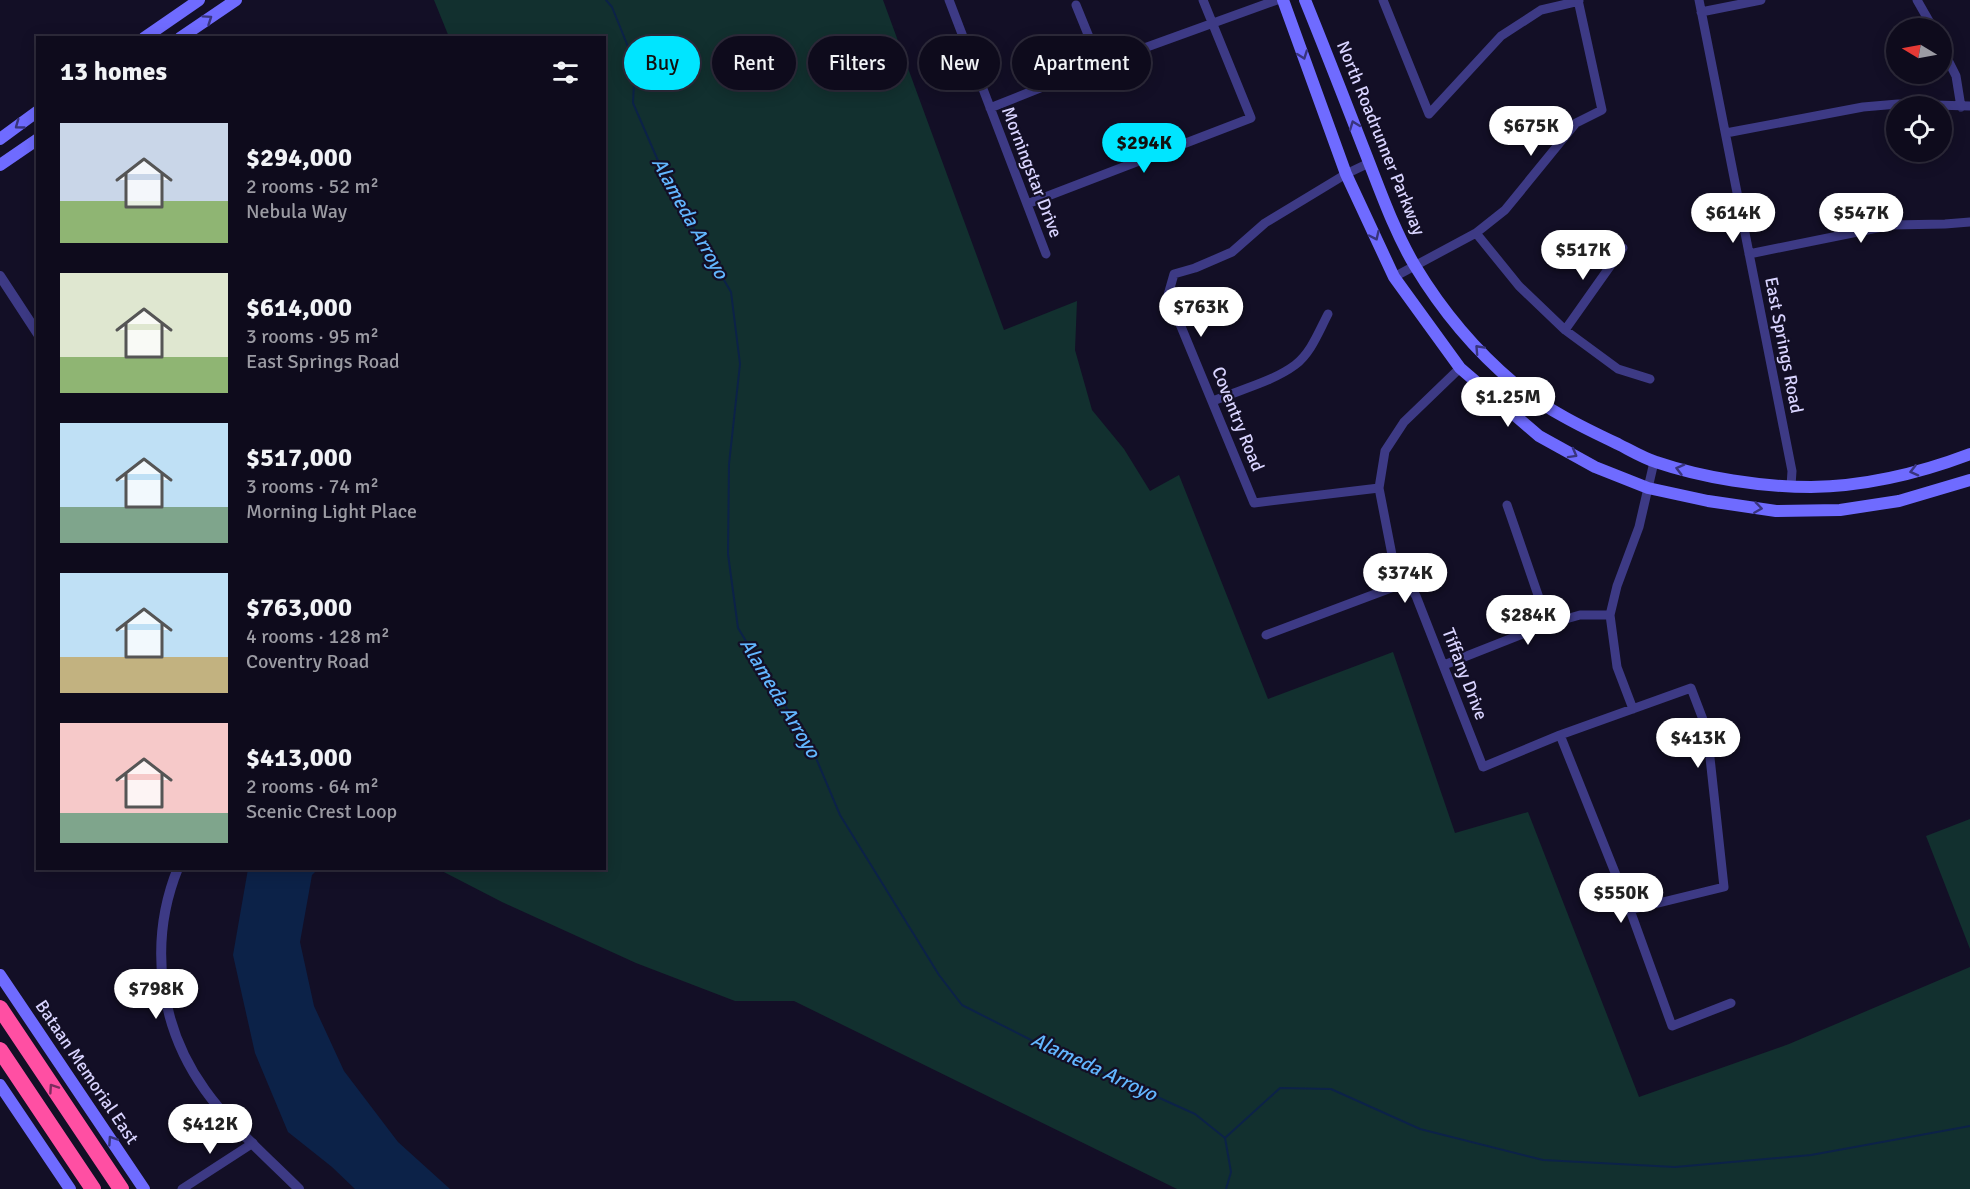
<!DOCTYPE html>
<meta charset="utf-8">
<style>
:root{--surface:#0e0b1c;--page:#1c1929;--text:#f1f3f6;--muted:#9b9ba3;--line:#2e2b3b;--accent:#00e5ff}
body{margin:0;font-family:Signika,sans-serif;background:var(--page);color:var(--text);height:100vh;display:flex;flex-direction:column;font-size:22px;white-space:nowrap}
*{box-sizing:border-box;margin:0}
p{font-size:20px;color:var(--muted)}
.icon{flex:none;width:33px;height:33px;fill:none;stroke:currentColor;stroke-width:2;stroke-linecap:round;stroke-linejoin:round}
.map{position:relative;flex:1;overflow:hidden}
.details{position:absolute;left:36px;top:36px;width:570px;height:834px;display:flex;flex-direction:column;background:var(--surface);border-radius:0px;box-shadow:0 3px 15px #0003,0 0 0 2px var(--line)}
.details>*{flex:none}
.banner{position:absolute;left:624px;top:36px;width:570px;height:54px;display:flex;gap:12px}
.needle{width:39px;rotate:280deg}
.fabs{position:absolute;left:1886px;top:18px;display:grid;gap:12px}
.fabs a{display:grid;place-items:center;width:66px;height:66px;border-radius:50%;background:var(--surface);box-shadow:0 3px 15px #0003,0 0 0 2px var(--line);font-size:30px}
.price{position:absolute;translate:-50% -51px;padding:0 14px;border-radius:21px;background:#fff;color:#222;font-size:20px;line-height:39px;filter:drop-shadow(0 2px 3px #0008)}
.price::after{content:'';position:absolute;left:50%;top:36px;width:18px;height:14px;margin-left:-9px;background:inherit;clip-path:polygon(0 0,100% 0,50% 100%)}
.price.current{background:var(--accent);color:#111}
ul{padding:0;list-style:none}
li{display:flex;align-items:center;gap:18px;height:150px;padding:0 24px}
li span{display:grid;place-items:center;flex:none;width:168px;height:120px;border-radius:0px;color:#555}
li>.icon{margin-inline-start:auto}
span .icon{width:72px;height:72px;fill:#fffc;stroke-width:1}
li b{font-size:26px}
h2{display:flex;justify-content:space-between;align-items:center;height:72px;padding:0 24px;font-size:26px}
.pill{padding:0 21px;border-radius:27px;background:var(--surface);box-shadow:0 3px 15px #0003,0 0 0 2px var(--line);font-size:21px;line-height:54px}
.pill.current{background:var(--accent);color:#111}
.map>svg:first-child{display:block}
.green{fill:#12302f}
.water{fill:#0c2248}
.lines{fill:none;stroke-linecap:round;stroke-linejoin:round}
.stream{stroke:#0c2248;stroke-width:2}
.minor{stroke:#3d3a85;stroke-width:9}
.tertiary{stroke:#3d3a85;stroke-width:10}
.secondary{stroke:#6f6bff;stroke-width:12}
.motorway{stroke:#ff4fa3;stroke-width:16}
.oneway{stroke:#38347d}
.oneway2{stroke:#7d2c5e}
.labels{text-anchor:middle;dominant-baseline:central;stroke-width:4.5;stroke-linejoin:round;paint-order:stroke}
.street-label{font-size:18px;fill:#d9d4ff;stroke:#130f26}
.water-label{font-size:20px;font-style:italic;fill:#62b6ff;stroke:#130f26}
</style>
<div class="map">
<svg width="1970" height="1189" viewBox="0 0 1970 1189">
<rect width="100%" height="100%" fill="#130f26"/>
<path class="green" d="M434,0H883L1004,330L1077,301L1075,350L1092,410L1124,449L1150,491L1179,475L1268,699L1393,652L1455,833L1528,812L1639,1097L1789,1044L1970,967V1189H1177L794,1001H735L636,963L502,902L438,869L604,868V38L449,37Z
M1970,819V949L1926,836Z"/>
<path class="water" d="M248,869H318L312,875L300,942L314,1006L344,1071L398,1142L450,1189H355L332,1167L288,1132L255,1053L233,955Z"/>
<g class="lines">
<path class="stream" d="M606,0L612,7L635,64L633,103L669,186L731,292L740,364L729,464L728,554L738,628L813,751L840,815L939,975L962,1005L1031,1040L1195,1114L1225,1138L1231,1172L1226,1189
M1225,1138L1280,1088L1331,1089L1420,1129L1543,1160L1675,1167L1811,1155L1970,1126"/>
<path class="minor" d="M949,0L1046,254
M1383,0L1429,114L1501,36L1541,10L1579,1
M1699,0L1792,471L1791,486
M1917,0L1933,28
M1076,5L1100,64
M1701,12L1761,0
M1941,46L1956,76L1961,107
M990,108L1100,64L1277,0
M1726,133L1863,107L1898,104L1970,106
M1369,163L1346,174L1265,223L1232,252L1195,268L1174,274L1168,295L1254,503L1379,488
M1027,204L1251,118L1203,0
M1476,233L1519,286L1565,330L1618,369L1650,379
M1749,254L1892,225L1945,224L1970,222
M1394,277L1476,233L1505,210L1576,123L1602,110L1578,0
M1565,330L1623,248
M1460,368L1404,422L1385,451L1379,488L1393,560L1416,596L1483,767L1560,735L1691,688L1707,730L1724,887L1630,910
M1213,401C1239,390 1272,382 1295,365C1311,353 1319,331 1328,314
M1507,505L1548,624
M1266,635L1407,582
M1444,665L1548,624L1580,615H1610
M1633,709L1617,667L1610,615L1617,586L1639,527L1654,462
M1560,735L1630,910L1672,1026L1731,1003
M182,1189L253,1143"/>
<path class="tertiary" d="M0,276L38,334
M178,868C148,942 159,1026 205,1090C229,1124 269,1159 299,1189"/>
<path class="secondary" d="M1283,0L1346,174L1394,277L1460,368L1539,436L1595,467L1648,488L1708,501L1776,511L1840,510L1899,501L1970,480
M1305,0C1325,49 1344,98 1363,147C1379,187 1393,229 1415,266C1441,309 1476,351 1514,383C1545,409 1582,427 1618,444C1630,450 1643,458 1656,462C1703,478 1762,487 1811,487C1865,486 1920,473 1970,454
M144,38L199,0
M180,38L236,0
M0,139L38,111
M0,165L38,139
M0,975L144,1189
M0,1085L70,1189"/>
<path class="motorway" d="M0,1008L121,1189
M0,1050L93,1189"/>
</g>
<defs><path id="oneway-chevron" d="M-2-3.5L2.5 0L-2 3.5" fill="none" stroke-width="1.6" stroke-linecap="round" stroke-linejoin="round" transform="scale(1.5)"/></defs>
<g class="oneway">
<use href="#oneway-chevron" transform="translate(208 19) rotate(-34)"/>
<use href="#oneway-chevron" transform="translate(1303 55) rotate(70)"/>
<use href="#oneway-chevron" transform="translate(19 125) rotate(144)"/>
<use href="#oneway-chevron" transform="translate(1354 125) rotate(-111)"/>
<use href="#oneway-chevron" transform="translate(1375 236) rotate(65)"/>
<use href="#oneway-chevron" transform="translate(1479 349) rotate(-133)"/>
<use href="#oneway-chevron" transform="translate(1573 454) rotate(29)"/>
<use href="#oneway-chevron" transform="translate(1680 469) rotate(-165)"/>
<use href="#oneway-chevron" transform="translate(1914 471) rotate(166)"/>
<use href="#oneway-chevron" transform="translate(1758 508) rotate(8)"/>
<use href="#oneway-chevron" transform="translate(112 1140) rotate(-124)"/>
</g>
<use class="oneway2" href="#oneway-chevron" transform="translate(53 1088) rotate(-124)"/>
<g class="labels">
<g class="street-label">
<text transform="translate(1381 138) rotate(68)">North Roadrunner Parkway</text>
<text transform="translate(1032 172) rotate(69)">Morningstar Drive</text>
<text transform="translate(1784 345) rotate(79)">East Springs Road</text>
<text transform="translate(1238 419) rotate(68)">Coventry Road</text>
<text transform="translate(1465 674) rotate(69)">Tiffany Drive</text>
<text transform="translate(87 1072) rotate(56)">Bataan Memorial East</text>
</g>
<g class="water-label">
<text transform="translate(690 218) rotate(61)">Alameda Arroyo</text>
<text transform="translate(780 698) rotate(59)">Alameda Arroyo</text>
<text transform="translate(1094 1067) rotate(25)">Alameda Arroyo</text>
</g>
</g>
</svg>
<div class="fabs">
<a><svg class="needle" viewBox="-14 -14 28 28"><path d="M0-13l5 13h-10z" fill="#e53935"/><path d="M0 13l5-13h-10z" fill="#9b9ba3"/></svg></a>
<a><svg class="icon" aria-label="locate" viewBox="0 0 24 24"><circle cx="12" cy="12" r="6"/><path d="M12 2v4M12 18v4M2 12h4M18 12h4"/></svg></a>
</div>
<b class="price" style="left:1531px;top:157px">$675K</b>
<b class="price current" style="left:1144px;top:174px">$294K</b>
<b class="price" style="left:1733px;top:244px">$614K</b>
<b class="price" style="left:1861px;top:244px">$547K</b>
<b class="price" style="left:1583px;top:281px">$517K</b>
<b class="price" style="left:1201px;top:338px">$763K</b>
<b class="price" style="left:1508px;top:428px">$1.25M</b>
<b class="price" style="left:1405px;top:604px">$374K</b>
<b class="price" style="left:1528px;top:646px">$284K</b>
<b class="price" style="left:1698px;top:769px">$413K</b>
<b class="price" style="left:1621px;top:924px">$550K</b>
<b class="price" style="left:156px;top:1020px">$798K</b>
<b class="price" style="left:210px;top:1155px">$412K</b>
<div class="banner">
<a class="pill current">Buy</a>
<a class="pill">Rent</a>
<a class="pill">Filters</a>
<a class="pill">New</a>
<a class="pill">Apartment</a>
</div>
<section class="details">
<h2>13 homes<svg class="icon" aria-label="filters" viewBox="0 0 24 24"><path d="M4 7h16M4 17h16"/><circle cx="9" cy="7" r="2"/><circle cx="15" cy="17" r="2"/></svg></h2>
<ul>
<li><span style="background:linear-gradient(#c9d6e8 65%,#8fb573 0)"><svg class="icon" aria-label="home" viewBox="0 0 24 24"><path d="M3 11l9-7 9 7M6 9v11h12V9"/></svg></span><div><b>$294,000</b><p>2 rooms · 52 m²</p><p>Nebula Way</p></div></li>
<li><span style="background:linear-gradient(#dfe7d0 70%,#8fb573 0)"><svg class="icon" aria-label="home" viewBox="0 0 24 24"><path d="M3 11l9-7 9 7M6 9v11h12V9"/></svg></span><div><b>$614,000</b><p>3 rooms · 95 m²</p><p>East Springs Road</p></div></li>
<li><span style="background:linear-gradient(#bfe0f5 70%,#7fa58c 0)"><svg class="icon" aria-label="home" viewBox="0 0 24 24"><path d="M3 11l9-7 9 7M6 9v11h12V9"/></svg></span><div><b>$517,000</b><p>3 rooms · 74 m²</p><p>Morning Light Place</p></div></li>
<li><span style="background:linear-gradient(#bfe0f5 70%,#c2b280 0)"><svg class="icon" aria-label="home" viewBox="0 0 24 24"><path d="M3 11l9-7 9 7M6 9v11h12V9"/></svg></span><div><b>$763,000</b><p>4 rooms · 128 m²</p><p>Coventry Road</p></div></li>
<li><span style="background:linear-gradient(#f6c9c9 75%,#7fa58c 0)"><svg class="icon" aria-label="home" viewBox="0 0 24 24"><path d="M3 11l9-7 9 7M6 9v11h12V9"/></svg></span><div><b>$413,000</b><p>2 rooms · 64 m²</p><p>Scenic Crest Loop</p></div></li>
</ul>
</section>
</div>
